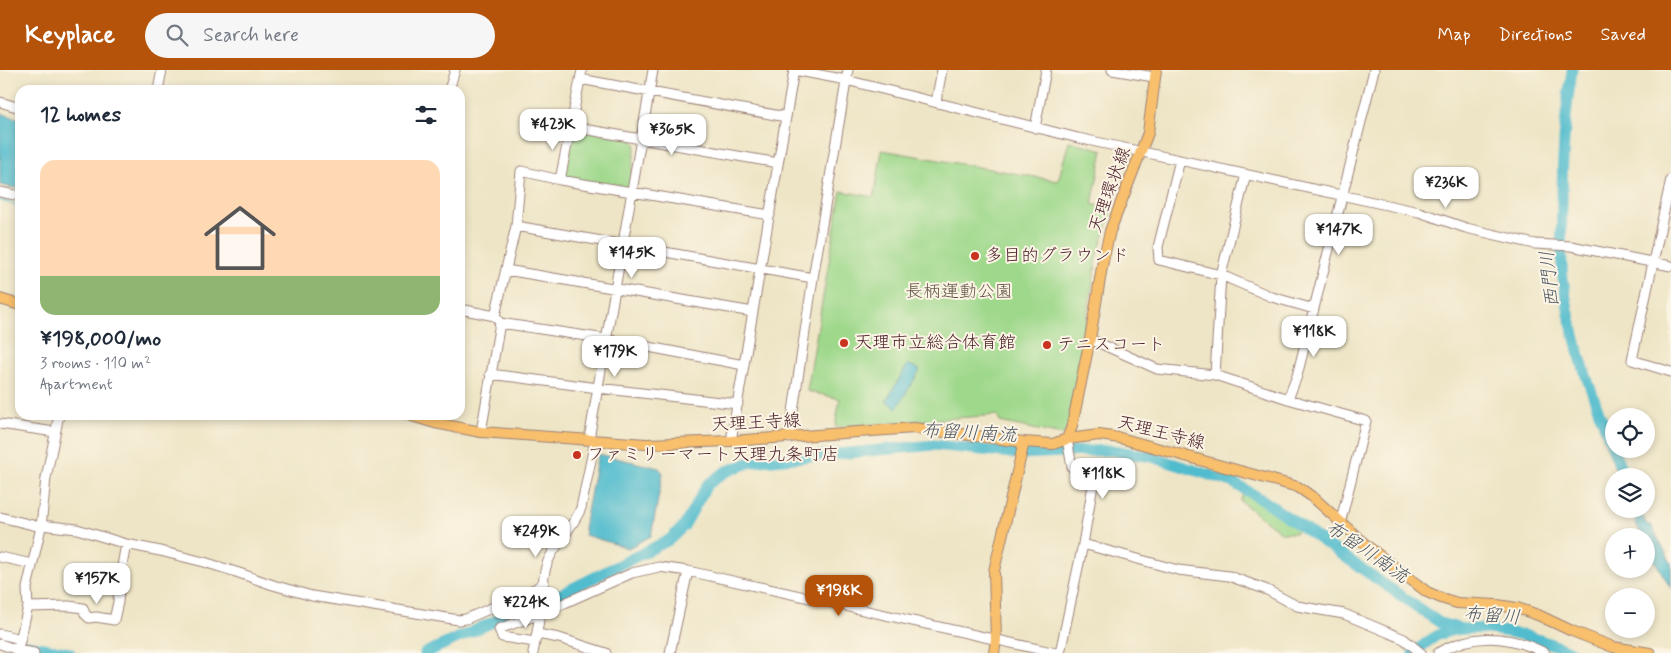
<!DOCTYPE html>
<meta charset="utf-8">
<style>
:root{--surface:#fff;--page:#f6f6f7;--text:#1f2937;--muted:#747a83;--line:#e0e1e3;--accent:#b45309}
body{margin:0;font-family:Mynerve,"Klee One",sans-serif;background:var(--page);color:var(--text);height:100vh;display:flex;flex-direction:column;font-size:19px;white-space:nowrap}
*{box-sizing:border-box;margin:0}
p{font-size:16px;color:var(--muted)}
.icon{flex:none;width:28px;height:28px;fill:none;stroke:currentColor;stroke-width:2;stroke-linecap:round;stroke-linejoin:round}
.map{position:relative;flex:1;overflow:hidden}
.side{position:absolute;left:15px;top:15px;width:450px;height:335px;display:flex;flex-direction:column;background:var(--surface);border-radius:15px;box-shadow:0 2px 8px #0003}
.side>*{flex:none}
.tools{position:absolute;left:1605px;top:338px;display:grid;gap:10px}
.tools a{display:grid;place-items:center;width:50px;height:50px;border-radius:50%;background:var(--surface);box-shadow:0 2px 8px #0003;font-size:25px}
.price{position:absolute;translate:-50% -42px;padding:0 11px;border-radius:10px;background:#fff;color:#222;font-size:16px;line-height:32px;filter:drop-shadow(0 1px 2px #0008)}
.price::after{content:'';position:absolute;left:50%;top:30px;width:15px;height:11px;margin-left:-8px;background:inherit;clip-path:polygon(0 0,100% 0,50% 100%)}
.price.selected{background:var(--accent);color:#fff}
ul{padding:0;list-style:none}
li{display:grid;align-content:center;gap:10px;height:265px;padding:0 25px}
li+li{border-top:1px solid var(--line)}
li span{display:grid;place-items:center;height:155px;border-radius:15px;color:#555}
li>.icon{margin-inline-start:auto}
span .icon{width:90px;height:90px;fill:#fffc;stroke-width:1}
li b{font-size:21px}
h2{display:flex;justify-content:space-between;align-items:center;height:60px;padding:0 25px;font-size:21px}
header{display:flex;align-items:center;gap:30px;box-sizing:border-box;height:70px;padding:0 25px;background:var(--accent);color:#fff}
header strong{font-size:24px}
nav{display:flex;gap:28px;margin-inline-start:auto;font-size:18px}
.search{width:350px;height:45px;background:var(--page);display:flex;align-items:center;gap:12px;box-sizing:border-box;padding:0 18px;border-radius:28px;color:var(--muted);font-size:19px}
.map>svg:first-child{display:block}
.green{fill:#9ed88b;stroke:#747c5b}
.water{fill:#51bccd;stroke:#4e6e7c}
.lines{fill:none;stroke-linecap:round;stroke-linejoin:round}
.stream{stroke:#51bccd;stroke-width:2}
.river{stroke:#51bccd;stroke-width:11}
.minor-casing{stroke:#9c8278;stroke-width:11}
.major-casing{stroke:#9c8278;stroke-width:12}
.minor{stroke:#fff;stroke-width:9}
.major{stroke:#f8bf6c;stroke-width:10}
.poi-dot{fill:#c8321e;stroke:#fcf5e5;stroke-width:2}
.labels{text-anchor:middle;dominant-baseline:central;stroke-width:4;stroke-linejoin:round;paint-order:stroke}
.street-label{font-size:18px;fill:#4a1f2b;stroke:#fcf5e5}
.poi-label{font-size:18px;fill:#4a1f2b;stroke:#fcf5e5;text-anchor:start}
.park-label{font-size:18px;fill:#635648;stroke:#fcf5e5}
.water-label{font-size:19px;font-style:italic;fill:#4c5664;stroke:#fcf5e5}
</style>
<header>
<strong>Keyplace</strong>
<div class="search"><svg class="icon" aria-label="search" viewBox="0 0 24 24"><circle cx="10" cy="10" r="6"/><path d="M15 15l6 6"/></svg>Search here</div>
<nav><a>Map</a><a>Directions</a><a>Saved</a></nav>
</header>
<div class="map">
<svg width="1671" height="583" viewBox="0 0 1671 583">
<rect width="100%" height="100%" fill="#fcf5e5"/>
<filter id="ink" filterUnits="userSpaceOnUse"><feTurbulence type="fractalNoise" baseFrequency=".02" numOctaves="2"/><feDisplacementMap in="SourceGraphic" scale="10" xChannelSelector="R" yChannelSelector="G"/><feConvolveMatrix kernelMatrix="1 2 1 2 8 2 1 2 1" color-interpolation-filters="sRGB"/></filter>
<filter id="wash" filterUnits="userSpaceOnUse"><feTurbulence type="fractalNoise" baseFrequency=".0096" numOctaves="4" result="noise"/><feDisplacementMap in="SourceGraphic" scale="20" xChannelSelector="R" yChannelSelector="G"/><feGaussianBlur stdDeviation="1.12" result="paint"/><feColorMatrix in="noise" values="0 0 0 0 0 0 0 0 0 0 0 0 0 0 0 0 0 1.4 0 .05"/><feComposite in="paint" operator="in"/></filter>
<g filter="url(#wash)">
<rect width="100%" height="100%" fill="#eee5c6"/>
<path class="green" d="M574,59L629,68L636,74L629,121L565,110L571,63Z
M1069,71L1103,80L1092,134L1113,139L1098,183L1067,359L1062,365L1000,352L997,345L835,357L840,329L807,321L841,121L874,127L882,80L1058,111Z
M1244,422L1279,442L1298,456L1296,463H1282L1240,431Z"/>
<path class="water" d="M0,43L20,49V119L0,115Z
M908,294L920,300L897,338L886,331Z
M1611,364L1614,371V379H1617L1627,406H1618L1603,366Z
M598,384L659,398L663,403L651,466L628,478L585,465L584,458Z
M1629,439H1639L1647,455H1651L1671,493V519L1646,475V466H1642Z"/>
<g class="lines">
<path class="stream" d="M0,130L20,136"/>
<path class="river" d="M1572,0C1565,43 1562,85 1562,128C1562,155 1560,181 1563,208C1571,277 1599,342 1624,406
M0,567L16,573L70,583
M425,583L517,541L563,523L669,470L684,456L707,415L725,402L751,392L934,375L1021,384L1111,380L1152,387L1232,412L1263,430L1440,553L1463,559
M1413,583C1421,577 1429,570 1438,565C1474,549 1539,566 1572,583"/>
</g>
</g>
<g filter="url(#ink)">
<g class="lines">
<g class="minor-casing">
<path id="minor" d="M794,0L846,10L1078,68L1419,142L1466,158L1535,174L1571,176L1671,196
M1112,0L1154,7
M580,9L786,47
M158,20L162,0
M449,20L455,0
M0,32L20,38
M936,32L942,0
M538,51L778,93
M1035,58L1046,0
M1180,90L1158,177L1159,190L1221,205L1272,227L1314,239
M1671,109L1632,290L1671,302
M560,110L582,0
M0,122L20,126
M516,156L813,208
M506,200L753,242
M460,239L495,246
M500,253L606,269L744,295
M1090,269L1157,299L1215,305L1288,329L1366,351L1341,450
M490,304L598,318L738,334
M1215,305L1221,205L1246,104
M1288,329L1297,306L1374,0
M0,354L55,362
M481,362L500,253L495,246L516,156L521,101L560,110L770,145
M789,368L813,208L848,0
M589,369L653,0
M731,371L794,0
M0,447L41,457
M41,455L77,459L126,474L160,481L204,492L239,503L273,515L312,526L459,550L466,549L535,519L544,512
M1083,474L1178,500L1229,506L1267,520L1297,536L1344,544L1404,569L1421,583
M0,487L32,494
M28,537L69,536L83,538L85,544L89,548L96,547L114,550L118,532L120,507L126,474
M0,564L21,569
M537,564L559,568L606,583
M535,572L502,567L499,559L540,544L632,503L659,497L688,501L1056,583
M0,574L18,580L34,583
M17,583L28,537L27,518L41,457L46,408L59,345
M533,583C536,568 539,552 541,537C543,522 542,504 548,491C557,471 573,458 581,438L595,371
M670,583L688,501
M1060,583L1083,474L1095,403L1094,397L1091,395L1072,397L1067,369
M1438,583C1474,562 1509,565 1545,583"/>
</g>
<g class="major-casing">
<path id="major" d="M0,229L20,235
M408,345L435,353L481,362L646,374L731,371L914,358L1024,372L1053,374L1067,369L1099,365L1120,368L1298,417L1314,428L1367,476L1427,522L1441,528L1457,533L1497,535L1517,538L1538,545L1572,561L1613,577L1650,583
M1067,369L1072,356L1090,269L1103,191L1110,161L1148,63L1156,0
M994,583L996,570L994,501L1024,372"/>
</g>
<use href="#minor" class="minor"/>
<use href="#major" class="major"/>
</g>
</g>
<g class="poi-dot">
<circle cx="975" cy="186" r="5"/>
<circle cx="844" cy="273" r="5"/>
<circle cx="1047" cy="275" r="5"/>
<circle cx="577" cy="385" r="5"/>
</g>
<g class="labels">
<g class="street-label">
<text transform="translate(1110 120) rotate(-70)">天理環状線</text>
<text transform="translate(756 353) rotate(-3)">天理王寺線</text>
<text transform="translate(1161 363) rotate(14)">天理王寺線</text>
</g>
<g class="poi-label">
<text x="985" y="186">多目的グラウンド</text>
<text x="854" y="273">天理市立総合体育館</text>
<text x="1057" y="275">テニスコート</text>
<text x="587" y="385">ファミリーマート天理九条町店</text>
</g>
<g class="park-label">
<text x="959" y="222">長柄運動公園</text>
</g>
<g class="water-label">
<text transform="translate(1550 209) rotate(-96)">西門川</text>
<text transform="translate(969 363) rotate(3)">布留川南流</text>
<text transform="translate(1367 482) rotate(34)">布留川南流</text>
<text transform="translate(1492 546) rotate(4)">布留川</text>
</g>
</g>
</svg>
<div class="tools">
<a><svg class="icon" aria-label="locate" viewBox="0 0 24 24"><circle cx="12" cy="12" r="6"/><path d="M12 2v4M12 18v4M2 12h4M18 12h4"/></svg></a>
<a><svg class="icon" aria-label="layers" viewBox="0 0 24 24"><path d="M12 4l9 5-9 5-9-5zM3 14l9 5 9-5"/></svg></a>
<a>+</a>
<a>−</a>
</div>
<b class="price" style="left:553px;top:81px">¥423K</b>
<b class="price" style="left:672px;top:86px">¥365K</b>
<b class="price" style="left:1446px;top:139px">¥236K</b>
<b class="price" style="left:1339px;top:186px">¥147K</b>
<b class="price" style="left:632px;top:209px">¥145K</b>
<b class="price" style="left:1314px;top:288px">¥118K</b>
<b class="price" style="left:615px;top:308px">¥179K</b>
<b class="price" style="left:1103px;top:430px">¥118K</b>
<b class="price" style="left:536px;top:488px">¥249K</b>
<b class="price" style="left:97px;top:535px">¥157K</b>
<b class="price selected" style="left:839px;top:547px">¥198K</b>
<b class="price" style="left:526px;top:559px">¥224K</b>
<section class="side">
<h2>12 homes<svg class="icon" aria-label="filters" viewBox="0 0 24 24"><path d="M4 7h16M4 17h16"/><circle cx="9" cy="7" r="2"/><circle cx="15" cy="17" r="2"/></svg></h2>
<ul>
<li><span style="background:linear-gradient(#ffd9b3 75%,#8fb573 0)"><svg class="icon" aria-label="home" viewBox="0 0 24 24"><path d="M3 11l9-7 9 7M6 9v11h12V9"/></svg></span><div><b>¥198,000/mo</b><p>3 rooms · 110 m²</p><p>Apartment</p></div></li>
</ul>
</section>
</div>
